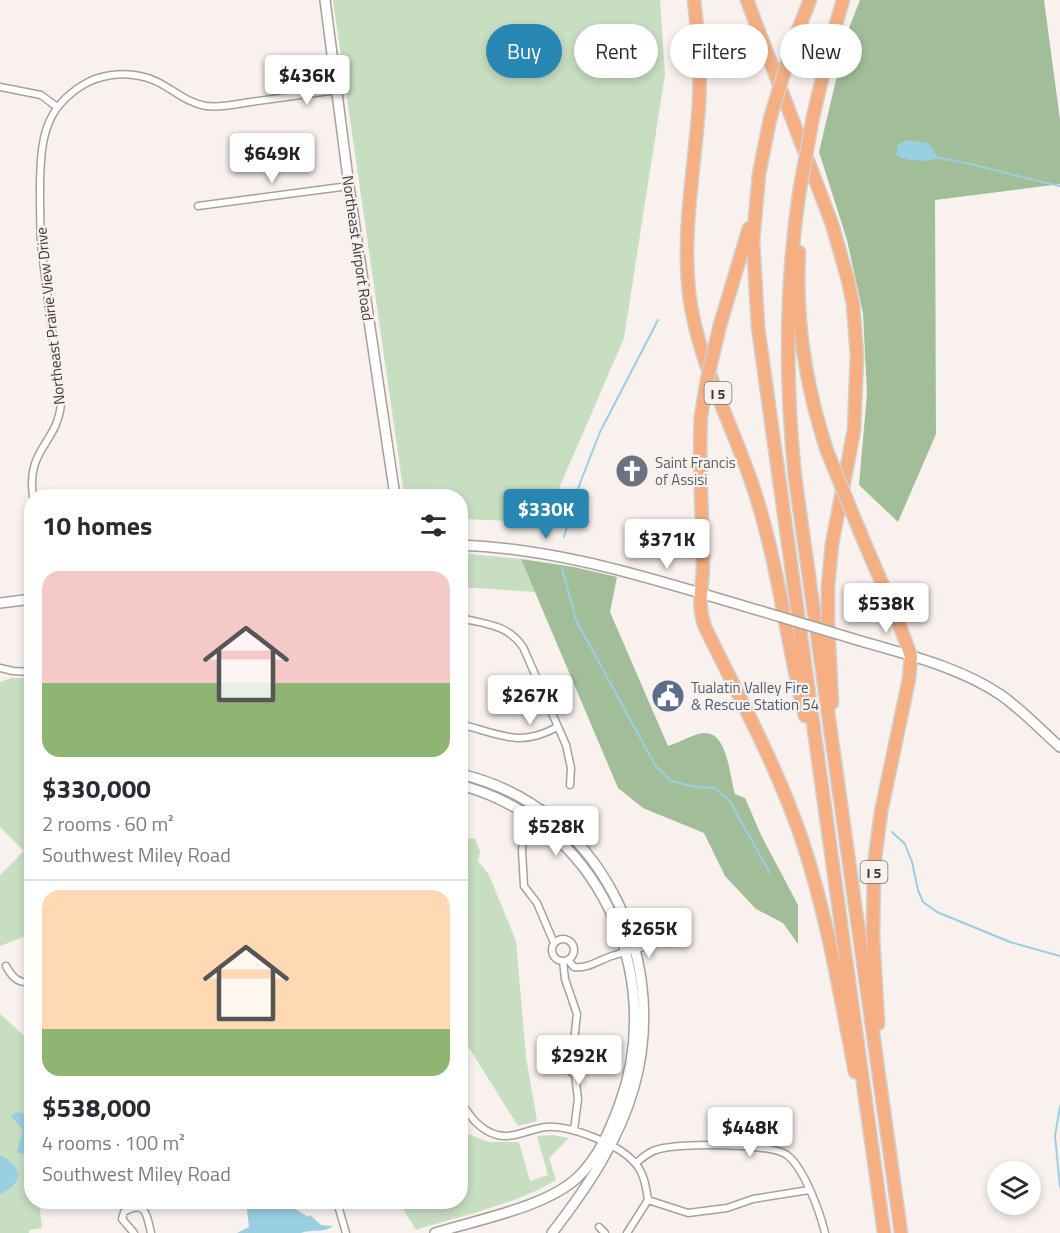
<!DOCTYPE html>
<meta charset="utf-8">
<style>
:root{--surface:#fff;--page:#f2f2f3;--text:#2b2b33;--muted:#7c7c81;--line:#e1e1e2;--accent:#2786b2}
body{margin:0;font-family:"Titillium Web",sans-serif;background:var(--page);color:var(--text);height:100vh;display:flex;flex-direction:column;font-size:22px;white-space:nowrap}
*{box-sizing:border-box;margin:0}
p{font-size:20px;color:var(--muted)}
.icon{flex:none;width:33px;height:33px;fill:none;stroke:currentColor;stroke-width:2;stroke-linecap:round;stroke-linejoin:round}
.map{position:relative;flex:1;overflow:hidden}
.sheet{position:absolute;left:24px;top:489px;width:444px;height:720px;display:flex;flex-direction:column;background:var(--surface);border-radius:24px;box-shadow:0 3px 9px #0003}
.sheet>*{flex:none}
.guide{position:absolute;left:486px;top:24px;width:483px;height:54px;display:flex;gap:12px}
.tools{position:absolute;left:987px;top:1161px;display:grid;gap:12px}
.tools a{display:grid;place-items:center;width:54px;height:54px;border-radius:50%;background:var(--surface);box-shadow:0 3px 9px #0003;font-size:30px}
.price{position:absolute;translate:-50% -51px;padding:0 14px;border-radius:6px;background:#fff;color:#222;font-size:20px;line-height:39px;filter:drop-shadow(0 2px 3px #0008)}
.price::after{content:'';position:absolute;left:50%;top:36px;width:18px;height:14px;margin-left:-9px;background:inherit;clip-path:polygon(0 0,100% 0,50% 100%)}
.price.current{background:var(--accent);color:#fff}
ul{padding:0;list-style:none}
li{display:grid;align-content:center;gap:12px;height:318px;padding:0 18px}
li+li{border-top:2px solid var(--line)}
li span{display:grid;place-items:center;height:186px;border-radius:18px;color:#555}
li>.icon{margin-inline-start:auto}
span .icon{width:108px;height:108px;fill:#fffc;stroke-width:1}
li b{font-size:26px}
h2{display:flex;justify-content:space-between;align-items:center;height:72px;padding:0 18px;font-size:26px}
.tag{padding:0 21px;border-radius:27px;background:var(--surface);box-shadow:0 3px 9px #0003;font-size:21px;line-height:54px}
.tag.current{background:var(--accent);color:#fff}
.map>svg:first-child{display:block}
.green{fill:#c7dec1}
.forest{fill:#a1be99}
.water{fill:#9acfe2}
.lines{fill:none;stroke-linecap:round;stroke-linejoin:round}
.stream{stroke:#9acfe2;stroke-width:2}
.street-casing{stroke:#a7a19d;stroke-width:9}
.secondary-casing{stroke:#a7a19d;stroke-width:12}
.highway-casing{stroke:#d1d0d0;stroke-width:15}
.street{stroke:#fff;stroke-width:6}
.secondary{stroke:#fff;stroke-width:9}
.highway{stroke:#f5af83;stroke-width:12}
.secondary-bridge-casing{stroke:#a7a19d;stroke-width:12;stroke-linecap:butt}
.highway-bridge-casing{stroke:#d1d0d0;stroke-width:15;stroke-linecap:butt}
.secondary-bridge{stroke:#fff;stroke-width:9}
.highway-bridge{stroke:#f5af83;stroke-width:12}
.labels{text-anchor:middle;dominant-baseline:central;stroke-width:4.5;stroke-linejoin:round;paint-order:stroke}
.shield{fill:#f8f1ed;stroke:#767270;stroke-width:1.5}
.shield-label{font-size:14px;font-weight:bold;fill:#3e3b3a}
.street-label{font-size:15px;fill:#3e3b3a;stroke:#f8f1ed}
.worship-label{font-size:15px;fill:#5b616d;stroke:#f8f1ed;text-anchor:start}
.service-label{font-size:15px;fill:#4e5e75;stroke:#f8f1ed;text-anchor:start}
</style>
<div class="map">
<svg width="1060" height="1233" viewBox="0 0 1060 1233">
<rect width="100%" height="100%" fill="#f8f1ed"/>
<path class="green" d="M333,0H660L665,74L624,338L542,528L517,521L461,519L460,496H407L403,488Z
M470,554L521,559L535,592L461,587V555Z
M12,678H31V772L24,784L31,789V934L0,946V875L24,851L0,827V682Z
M475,838L480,852L478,861L489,875L516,941L526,1057L537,1121L518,1126L461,1035V840Z
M0,1014L31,1042L32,1202H39L42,1228L29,1230V1233H0Z
M461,1131L488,1142H519L530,1181L548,1175L537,1136L553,1135L569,1138L549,1158L556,1180C517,1204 460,1216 416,1230L399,1202H460Z"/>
<path class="forest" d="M860,0H1044L1060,120V184L935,200L936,434L898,522L859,485L867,394L863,313L847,240L819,152L847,33Z
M521,559L574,567L617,577L610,612L668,746C678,743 688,737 698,734C728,725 729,775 735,794L745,798L761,835L798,905V944L783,923L756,909L725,876L704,833L643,808L618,788Z"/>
<path class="water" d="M908,140L928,143L939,158C927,162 907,162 896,155L898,144Z
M16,1112L22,1113L31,1121V1151L21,1154L17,1152L23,1129L11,1117Z
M0,1155C23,1167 25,1183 0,1194Z
M246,1202H256L259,1209L281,1202H291L293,1203L291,1206L308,1217L310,1215L321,1225L333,1226C325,1233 311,1229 301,1233H237L249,1227Z"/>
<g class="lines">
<path class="stream" d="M939,158C980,164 1019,178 1060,186
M564,537L580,483L600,432L658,320
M562,568L576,620L655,765L671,781L695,787L714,788L729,800L770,873
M892,832L905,844L912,862L918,890L923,902L937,912L1010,942L1060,956
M1060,1106L1055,1136L1060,1187"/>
<g class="street-casing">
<path id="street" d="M0,87L41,95L57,107
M198,206L349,186
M33,496C26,449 57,444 61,404L41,244C40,224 40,204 40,184C41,142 43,109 83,85C99,75 121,72 140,76C165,80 181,102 206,106C221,108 237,104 251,102C280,98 309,94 337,90
M460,618C485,624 507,624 523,647L566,745L571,768L570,785
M0,668L13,671L32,672
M460,724C499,734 520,748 557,727
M541,811L523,841L522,850L524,886L537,903L554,943
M656 931a12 12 0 1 1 24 0a12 12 0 1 1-24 0Z
M552 950a11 11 0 1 1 22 0a11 11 0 1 1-22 0Z
M568,960L574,967C589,969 600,959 615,955C631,950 645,949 660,939
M563,961L565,979L577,1014L573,1051L566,1061L567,1068L575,1075L581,1072C585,1063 584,1054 573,1051
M6,966C12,977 18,984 32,982
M460,1101C470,1116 479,1130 497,1135C514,1139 529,1129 546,1127C570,1125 618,1144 634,1162C644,1172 646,1187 648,1200L627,1233
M574,1130L578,1099L575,1075
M636,1163C643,1157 650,1151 659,1149C680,1143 770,1143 787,1155C804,1168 820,1212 825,1233
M648,1200L688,1213L727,1208L753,1199L809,1190
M337,1202L346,1233
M599,1227L605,1233
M134,1233L122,1219L124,1212C147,1199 147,1217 151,1233"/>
</g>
<g class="secondary-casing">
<path id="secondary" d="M325,0L349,186L395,496
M460,545C566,549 661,582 761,611
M0,603L32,599
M854,639C904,654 958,666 1001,695C1022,710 1041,730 1060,747
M460,774C599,806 671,955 634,1087C619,1141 586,1189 552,1233
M435,1233C476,1220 547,1207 578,1177C599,1157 610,1130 620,1103C667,973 597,821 460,785"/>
</g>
<g class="highway-casing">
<path id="highway" d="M694,0C698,35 701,69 699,104C695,167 682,229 689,293C698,366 736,430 757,499C779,570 787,644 805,716
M747,0L832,224L848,280L853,304L857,355L854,430L832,544L828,586V623L832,703
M794,40L810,0
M813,117L830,45L843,0
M770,119L759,174L753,240L758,327L884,1233
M800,188C785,285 785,380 795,477L901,1233
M799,252C795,320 806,387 827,451
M720,325L749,228
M701,416C698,467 703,517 703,568C702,590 697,606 705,627C739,697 777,766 802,840C827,915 840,994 855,1072
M860,532L898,621L911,656L909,679L881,812L874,866L873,936L878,1024"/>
</g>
<use href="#street" class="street"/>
<use href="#secondary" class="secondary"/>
<use href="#highway" class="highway"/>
<g class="secondary-bridge-casing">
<path id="secondary-bridge" d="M761,611L854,639"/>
</g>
<g class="highway-bridge-casing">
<path id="highway-bridge" d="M770,119L794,40
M800,188L813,117
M701,416L707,380L720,325
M827,451L860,532"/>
</g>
<use href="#secondary-bridge" class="secondary-bridge"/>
<use href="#highway-bridge" class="highway-bridge"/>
</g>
<defs>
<g id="church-disc" transform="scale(1.725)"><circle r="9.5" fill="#6b7280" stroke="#f8f1ed"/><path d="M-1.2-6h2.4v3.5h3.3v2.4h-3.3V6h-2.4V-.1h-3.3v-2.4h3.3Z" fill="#fff"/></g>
<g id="civic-disc" transform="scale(1.725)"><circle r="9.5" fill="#5c6f8a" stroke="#f8f1ed"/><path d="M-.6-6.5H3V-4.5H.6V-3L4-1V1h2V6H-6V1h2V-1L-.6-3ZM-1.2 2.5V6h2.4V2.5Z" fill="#fff"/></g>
</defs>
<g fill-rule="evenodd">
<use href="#church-disc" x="632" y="471"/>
<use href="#civic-disc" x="668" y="696"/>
</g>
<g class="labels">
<g class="shield">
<rect x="704.5" y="382" width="27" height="22" rx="4.5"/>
<rect x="860.5" y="861" width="27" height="22" rx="4.5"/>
</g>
<g class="shield-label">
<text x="718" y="393">I 5</text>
<text x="874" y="872">I 5</text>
</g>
<g class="street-label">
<text transform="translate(358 248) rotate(82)">Northeast Airport Road</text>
<text transform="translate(50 316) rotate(-96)">Northeast Prairie View Drive</text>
</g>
<g class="worship-label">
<text x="655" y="462">Saint Francis<tspan x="655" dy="17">of Assisi</tspan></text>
</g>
<g class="service-label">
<text x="691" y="687">Tualatin Valley Fire<tspan x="691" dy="17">&amp; Rescue Station 54</tspan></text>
</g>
</g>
</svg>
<div class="tools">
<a><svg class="icon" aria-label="layers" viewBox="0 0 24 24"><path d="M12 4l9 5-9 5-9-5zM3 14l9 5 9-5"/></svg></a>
</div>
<b class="price" style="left:307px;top:106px">$436K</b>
<b class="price" style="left:272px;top:184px">$649K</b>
<b class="price current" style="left:546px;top:540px">$330K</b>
<b class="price" style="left:667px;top:570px">$371K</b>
<b class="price" style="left:886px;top:634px">$538K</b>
<b class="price" style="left:530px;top:726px">$267K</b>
<b class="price" style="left:556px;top:857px">$528K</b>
<b class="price" style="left:649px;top:959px">$265K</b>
<b class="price" style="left:579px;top:1086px">$292K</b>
<b class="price" style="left:750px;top:1158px">$448K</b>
<div class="guide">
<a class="tag current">Buy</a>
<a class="tag">Rent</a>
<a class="tag">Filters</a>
<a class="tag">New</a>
</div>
<section class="sheet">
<h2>10 homes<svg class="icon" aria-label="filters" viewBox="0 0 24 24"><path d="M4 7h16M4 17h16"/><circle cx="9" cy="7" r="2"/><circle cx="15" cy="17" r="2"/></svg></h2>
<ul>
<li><span style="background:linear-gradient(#f6c9c9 60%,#8fb573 0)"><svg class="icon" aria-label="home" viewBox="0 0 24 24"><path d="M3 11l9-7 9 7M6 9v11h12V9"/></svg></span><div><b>$330,000</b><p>2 rooms · 60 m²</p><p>Southwest Miley Road</p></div></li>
<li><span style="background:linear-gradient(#ffd9b3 75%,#8fb573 0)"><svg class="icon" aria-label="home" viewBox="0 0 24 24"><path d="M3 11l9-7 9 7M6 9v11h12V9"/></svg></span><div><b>$538,000</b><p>4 rooms · 100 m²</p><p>Southwest Miley Road</p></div></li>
</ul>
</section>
</div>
